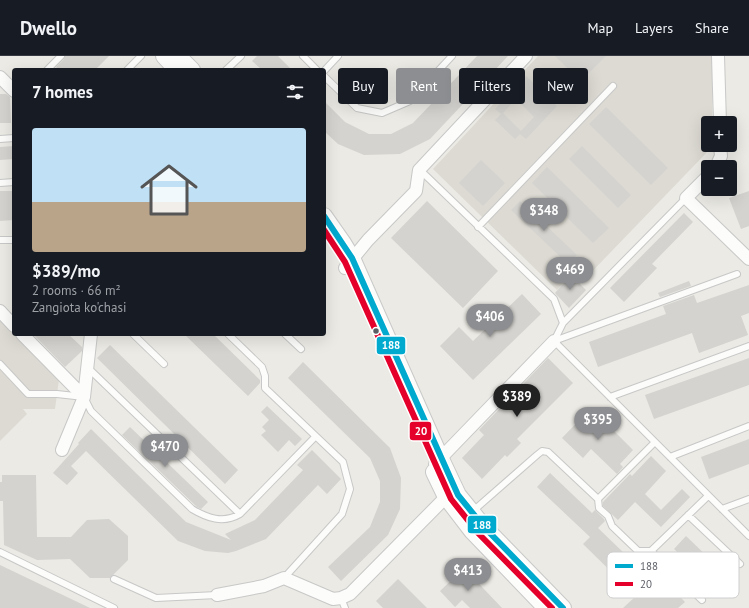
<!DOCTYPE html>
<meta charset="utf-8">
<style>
:root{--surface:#171b24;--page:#20242c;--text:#f1f3f6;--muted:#9ea1a6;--line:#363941;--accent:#8d8e91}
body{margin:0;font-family:"PT Sans",sans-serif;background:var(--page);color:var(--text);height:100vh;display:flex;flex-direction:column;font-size:15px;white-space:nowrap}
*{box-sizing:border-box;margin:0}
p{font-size:13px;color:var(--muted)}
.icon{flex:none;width:22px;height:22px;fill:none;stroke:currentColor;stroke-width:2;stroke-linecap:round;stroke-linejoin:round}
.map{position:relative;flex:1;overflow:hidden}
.details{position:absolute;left:12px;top:12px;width:314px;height:268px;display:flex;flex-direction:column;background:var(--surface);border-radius:4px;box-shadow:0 4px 16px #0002}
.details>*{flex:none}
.banner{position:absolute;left:338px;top:12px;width:351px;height:36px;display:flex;gap:8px}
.controls{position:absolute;left:701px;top:60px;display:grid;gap:8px}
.controls a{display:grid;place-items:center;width:36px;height:36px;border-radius:4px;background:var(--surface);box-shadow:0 4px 16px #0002;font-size:20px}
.price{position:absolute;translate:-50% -34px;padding:0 9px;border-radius:14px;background:var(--accent);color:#fff;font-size:13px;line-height:26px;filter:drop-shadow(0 1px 2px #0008)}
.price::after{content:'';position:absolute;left:50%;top:24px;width:12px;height:9px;margin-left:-6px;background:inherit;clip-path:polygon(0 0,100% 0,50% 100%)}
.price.current{background:#222;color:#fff}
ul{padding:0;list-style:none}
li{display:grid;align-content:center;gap:8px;height:212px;padding:0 20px}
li+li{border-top:1px solid var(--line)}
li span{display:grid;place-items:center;height:124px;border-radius:4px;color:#555}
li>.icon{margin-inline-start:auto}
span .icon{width:72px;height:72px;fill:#fffc;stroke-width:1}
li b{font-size:17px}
h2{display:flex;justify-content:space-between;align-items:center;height:48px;padding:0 20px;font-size:17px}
.pill{padding:0 14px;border-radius:4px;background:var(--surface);box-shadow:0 4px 16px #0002;font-size:14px;line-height:36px}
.pill.current{background:var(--accent);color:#fff}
header{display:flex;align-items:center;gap:24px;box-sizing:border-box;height:56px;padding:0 20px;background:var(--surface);border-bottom:1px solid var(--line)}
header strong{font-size:19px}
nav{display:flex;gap:22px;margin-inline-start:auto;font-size:14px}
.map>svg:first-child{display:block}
.education{fill:#dcdad2}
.building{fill:#d4d3cf;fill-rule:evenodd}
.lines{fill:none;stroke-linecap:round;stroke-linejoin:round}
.lane-casing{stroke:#c7c8c7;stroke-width:8}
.street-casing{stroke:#c7c8c7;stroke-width:14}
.secondary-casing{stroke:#c8c9c8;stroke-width:18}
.lane{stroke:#fcfcfb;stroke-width:6}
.street{stroke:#fcfcfb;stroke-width:12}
.secondary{stroke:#fcfcfb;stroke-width:16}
.bus-1-casing{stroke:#fff;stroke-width:9}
.bus-2-casing{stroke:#fff;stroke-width:9}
.bus-1{stroke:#00a9ce;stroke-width:6}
.bus-2{stroke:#e4002b;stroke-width:6}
.bus-dot{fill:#5a5d64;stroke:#fff;stroke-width:1.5}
.key{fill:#fff;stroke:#ceced0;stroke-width:1}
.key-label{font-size:11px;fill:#5a5d64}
.line-badge{stroke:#fff;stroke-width:1.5}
.badge-label{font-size:11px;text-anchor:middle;font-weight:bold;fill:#fff}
</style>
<header>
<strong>Dwello</strong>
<nav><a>Map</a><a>Layers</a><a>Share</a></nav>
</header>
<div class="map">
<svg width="749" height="552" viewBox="0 0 749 552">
<rect width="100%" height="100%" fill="#ebeae4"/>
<path class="education" d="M538,0H712V67H708V89H712V91L580,228L571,220L557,234L433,113Z
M0,263L59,323L55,353H23L27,358L0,385Z"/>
<path class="building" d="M65,0H109L95,14H58L56,11L64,3Z
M257,0H278L292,14H262L252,5Z
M477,0H508L430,83L400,98L364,99L338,88L324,75V45L345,66L369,78H391L413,67Z
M555,0H606L581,25Z
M526,20L557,50L526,83L520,78L515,83L495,64L501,58L495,53ZM516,43L534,61L521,75L503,57Z
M0,38H6L10,41L11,67H0Z
M606,51L668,112L651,129L589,68Z
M14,90V103L0,104V91Z
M582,90L631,139L618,152L569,103Z
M481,104L505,127L483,150L459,127Z
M547,111L609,172L593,187L532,127Z
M0,135H14V164L0,165Z
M749,135V170L741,173L729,142Z
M427,145L498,215L463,252L391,182Z
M520,145L577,199L568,208L511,154Z
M684,157L693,166L652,208L657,212L624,246L610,232Z
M571,219L586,234L569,252L555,237Z
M689,225L691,230L660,241L658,237Z
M749,229V257L741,260L748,279L699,297L692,277L598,311L589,286L666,258L663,250L694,239L697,247Z
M522,238L541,258L473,324L440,290L459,271L473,285Z
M33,278H68L82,291V295L65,311Z
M184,278H213L260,324V327L248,340Z
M110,289L238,414L225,428L97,302Z
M548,302L573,327L517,383L521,387L507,401L505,399L482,423L462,402L484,379L479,374Z
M749,302V329L654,363L645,339Z
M303,306L390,392L401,422L400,453L388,479L341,525L328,511L370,471L380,446V425L370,402L288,322Z
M267,350L302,383L295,390L289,384L278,396L261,379L266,375L262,371L269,364L261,356Z
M591,352L633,394L620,408L623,411L617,418L591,393L583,402L562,382Z
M130,371L208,446L201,453L197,451L122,379Z
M91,373L186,466L231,484L225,478L255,464L303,414L297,409L312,394L341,423L327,438L318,429L266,483L236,495L228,497L205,495L178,485L86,395L71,410L78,417L67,429L53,417L79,388L78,387Z
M749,383V408L709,423L701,401Z
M651,400L666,415L645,438L661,454L682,433L690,441L661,471L635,446L618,464L603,450V446L630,418L632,420Z
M550,417L592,457L595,454L604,463L605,465L598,472L652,524L658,518L685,546L678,552H623L636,540L583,488L590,481L537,431Z
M2,419H36L37,481H71L87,464L109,463L128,480V504L110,522H90L70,503L37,504L4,489L3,445H0V426H2Z
M686,480L736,528L724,541L674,493Z
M0,509L90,552H0Z
M464,512L502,552H470L462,544L455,551L440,535Z
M398,523L427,552H383L376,545Z"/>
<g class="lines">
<g class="lane-casing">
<path id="lane" d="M303,0L317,14
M47,14L61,0
M127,14L141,0
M226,14L241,0
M324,15L338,0
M324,20L357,52L382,57L410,45L452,0
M0,83L14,82
M420,114L554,243L563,267L554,285L749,480
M0,127L14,126
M478,171L613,30
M0,184H14
M563,267L686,142
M133,278L164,308
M228,278L262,311L265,320V332L343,406L350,433L342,458L284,522
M285,278L301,293
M554,285L737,218
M0,308L28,338H57L84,341L91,355L192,453C207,462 223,468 240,458L315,381
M87,311L240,458
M610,341L749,290
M670,401L749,370
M598,443L655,386
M722,453L749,443
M473,455L537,399L542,395L548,396L598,443L599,452L608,460L612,470L638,495H651L702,544
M688,459L740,508
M651,495L708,440
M0,496L114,552
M114,523L156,542L217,539
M341,542L345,552"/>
</g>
<g class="street-casing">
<path id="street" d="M718,0L720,67
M0,21L14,35
M716,111L721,100L720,89
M708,120L686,142L749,203
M345,212L368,184L416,135L419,114L526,0
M0,255L14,270
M22,278L84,341
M62,394L84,341L91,278
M435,408L554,285
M217,539L264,530L284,522L333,543L341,542L350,538L446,441"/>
</g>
<g class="secondary-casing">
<path id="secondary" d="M164,0L177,14
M178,0L192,14
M324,160L343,187L352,202L441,403L458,439L484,471L563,552
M434,416L446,441L472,475L546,552"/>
</g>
<use href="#lane" class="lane"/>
<use href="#street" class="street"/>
<use href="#secondary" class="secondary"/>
<g class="bus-1-casing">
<path id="bus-1" d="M324,160L352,202L458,439L484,471L563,552"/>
</g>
<g class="bus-2-casing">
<path id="bus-2" d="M324,174L345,206L451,443L478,477L552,552"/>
</g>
<use href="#bus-1" class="bus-1"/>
<use href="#bus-2" class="bus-2"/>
</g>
<circle class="bus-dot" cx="376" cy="275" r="3.5"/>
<rect x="607" y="496" width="132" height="46" rx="6" class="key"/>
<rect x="615" y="508" width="18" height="4" fill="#00a9ce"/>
<rect x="615" y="526" width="18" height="4" fill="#e4002b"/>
<g class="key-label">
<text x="640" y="514">188</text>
<text x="640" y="532">20</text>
</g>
<g class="line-badge">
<rect x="376" y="280" width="30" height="19" rx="4" fill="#00a9ce"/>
<rect x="409" y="365" width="23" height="20" rx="4" fill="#e4002b"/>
<rect x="467" y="459" width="30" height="19" rx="4" fill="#00a9ce"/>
</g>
<g class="badge-label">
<text x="391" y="293">188</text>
<text x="421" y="379">20</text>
<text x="482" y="473">188</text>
</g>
</svg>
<div class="controls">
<a>+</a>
<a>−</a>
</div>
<b class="price" style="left:544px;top:176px">$348</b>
<b class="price" style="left:570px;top:235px">$469</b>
<b class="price" style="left:490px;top:282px">$406</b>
<b class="price current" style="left:517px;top:362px">$389</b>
<b class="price" style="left:598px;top:385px">$395</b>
<b class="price" style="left:165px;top:412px">$470</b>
<b class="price" style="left:468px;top:536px">$413</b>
<div class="banner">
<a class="pill">Buy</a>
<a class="pill current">Rent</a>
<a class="pill">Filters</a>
<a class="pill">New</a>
</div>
<section class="details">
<h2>7 homes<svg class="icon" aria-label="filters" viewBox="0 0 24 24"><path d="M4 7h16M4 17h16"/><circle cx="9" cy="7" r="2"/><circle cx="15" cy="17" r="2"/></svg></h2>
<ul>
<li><span style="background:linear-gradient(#bfe0f5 60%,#b9a48a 0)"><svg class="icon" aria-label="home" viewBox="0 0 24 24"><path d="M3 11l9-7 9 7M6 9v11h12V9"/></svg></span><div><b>$389/mo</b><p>2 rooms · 66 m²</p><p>Zangiota ko'chasi</p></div></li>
</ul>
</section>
</div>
